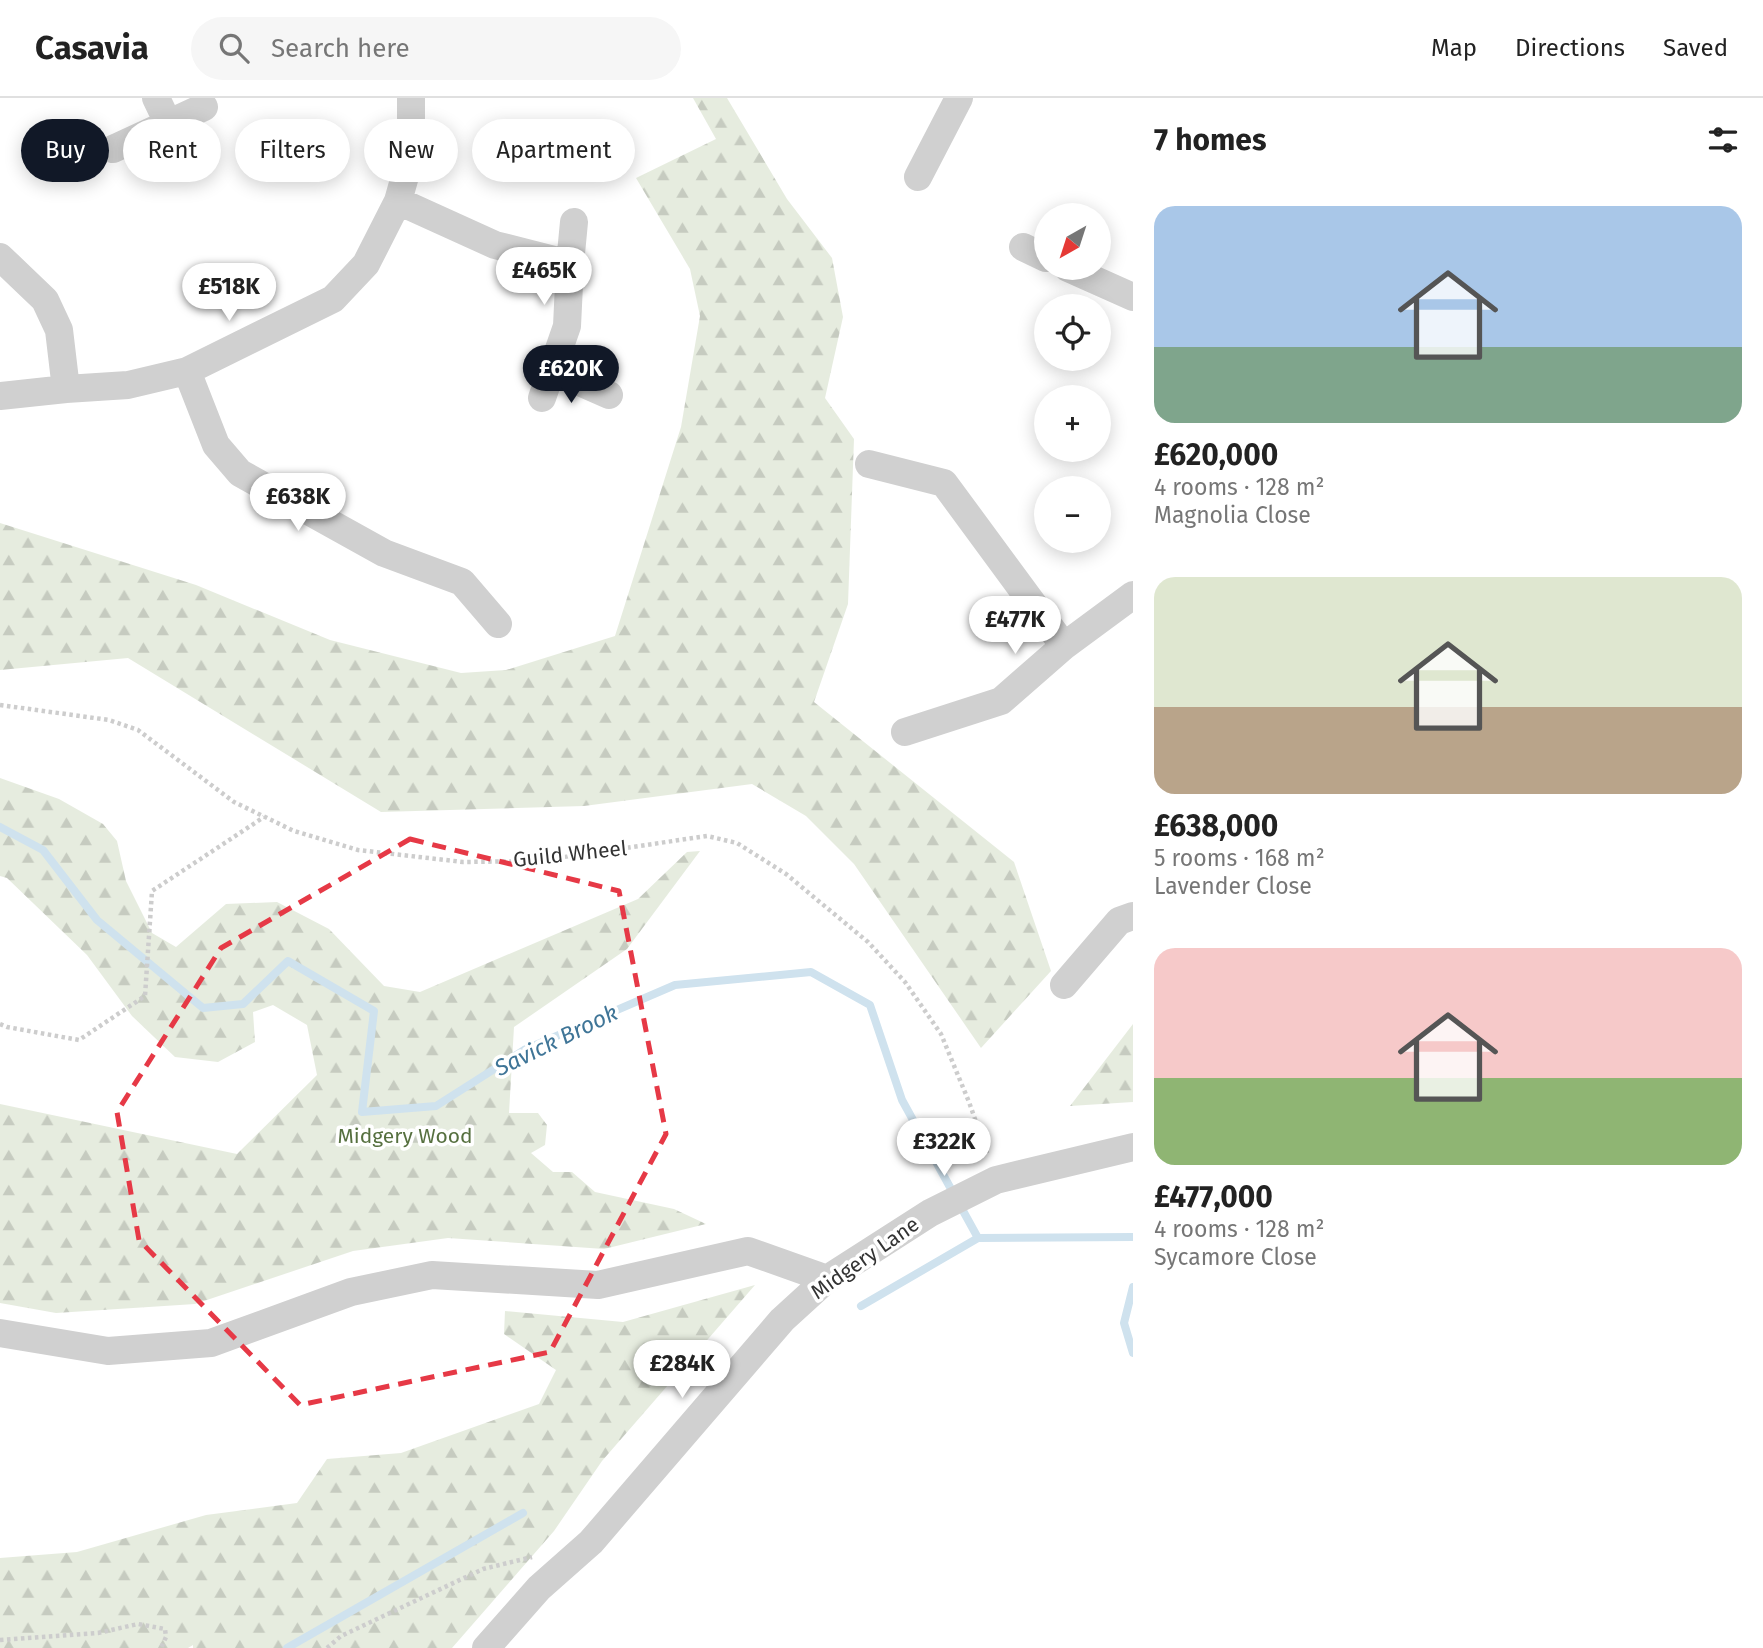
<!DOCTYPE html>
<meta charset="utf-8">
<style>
:root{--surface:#fff;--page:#f6f6f6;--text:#222;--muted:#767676;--line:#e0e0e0;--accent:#111827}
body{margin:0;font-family:"Fira Sans",sans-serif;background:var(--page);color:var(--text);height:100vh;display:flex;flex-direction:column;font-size:26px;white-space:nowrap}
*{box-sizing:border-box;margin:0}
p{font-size:23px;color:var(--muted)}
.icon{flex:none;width:38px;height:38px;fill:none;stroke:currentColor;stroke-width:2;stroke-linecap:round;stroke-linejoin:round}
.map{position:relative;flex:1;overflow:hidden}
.panel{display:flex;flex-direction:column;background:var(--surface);width:630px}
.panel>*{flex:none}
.banner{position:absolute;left:21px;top:21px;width:665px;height:63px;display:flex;gap:14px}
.needle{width:46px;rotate:219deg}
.controls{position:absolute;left:1034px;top:105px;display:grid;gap:14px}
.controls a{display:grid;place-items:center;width:77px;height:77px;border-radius:50%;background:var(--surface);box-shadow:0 4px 18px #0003;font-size:35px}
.price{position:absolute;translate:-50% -60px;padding:0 16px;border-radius:24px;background:#fff;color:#222;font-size:23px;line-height:46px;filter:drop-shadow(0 2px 4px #0008)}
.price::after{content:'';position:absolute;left:50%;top:42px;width:21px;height:16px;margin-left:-10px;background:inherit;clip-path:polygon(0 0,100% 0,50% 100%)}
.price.on{background:var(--accent);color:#fff}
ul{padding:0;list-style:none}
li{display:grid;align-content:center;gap:14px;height:371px;padding:0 21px}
li span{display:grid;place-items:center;height:217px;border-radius:21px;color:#555}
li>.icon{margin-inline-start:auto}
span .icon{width:126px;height:126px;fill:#fffc;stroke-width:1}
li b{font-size:30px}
h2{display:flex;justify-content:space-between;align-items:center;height:84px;padding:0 21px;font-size:30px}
.tag{padding:0 24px;border-radius:32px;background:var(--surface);box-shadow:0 4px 18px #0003;font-size:24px;line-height:63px}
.tag.on{background:var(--accent);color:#fff}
header{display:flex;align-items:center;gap:42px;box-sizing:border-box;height:98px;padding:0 35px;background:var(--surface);border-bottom:2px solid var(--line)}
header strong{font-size:33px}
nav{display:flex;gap:38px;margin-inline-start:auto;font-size:24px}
.search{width:490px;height:63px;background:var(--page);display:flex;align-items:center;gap:18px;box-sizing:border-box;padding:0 24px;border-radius:38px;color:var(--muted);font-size:26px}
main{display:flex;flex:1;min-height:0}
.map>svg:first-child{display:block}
.forest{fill:url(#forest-firs)}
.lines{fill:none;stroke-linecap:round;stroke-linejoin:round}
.stream{stroke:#cfe2ee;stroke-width:8}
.path{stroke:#cdcdcd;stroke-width:4.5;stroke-dasharray:3.5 3.5;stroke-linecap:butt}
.minor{stroke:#d0d0d0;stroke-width:28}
.marked{fill:none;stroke:#e63946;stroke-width:5;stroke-dasharray:14 9;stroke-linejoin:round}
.labels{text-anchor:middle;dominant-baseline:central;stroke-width:7;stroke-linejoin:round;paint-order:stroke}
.street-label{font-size:21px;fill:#333;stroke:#fff}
.park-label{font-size:21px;fill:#56703f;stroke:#fff}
.water-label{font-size:23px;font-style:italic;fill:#3f7597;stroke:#fff}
</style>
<header>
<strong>Casavia</strong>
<div class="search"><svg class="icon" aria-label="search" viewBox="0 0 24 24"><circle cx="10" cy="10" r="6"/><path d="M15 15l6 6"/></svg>Search here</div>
<nav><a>Map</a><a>Directions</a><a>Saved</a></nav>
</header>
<main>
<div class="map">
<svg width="1133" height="1550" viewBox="0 0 1133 1550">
<defs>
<pattern id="forest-firs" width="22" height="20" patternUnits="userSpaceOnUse" patternTransform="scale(1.75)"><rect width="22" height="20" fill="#e6ecdf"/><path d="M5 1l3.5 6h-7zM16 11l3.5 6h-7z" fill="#c6cbc0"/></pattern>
</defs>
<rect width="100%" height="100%" fill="#fff"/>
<path class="forest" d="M693,0H727L787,101L832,160L843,219L825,300L854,341L848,506L814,604L1014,764L1051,873L981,950L854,766L806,718L752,686L584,708L381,714L128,560L0,572V425L196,487L330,542L461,575L506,572L615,538L681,329L700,218L690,171L636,80L716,41Z
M0,680L59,701L103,726L117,743L126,783L152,835L176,849L226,806L277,804L329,831L384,888L420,894L638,801L687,754L700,753L627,851L514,929L509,1015H538L547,1027L545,1047L531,1055L553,1074H572L595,1094L674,1111L706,1126L604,1151L448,1140L353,1153L195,1206L56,1215L0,1205V1006L237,1056L317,977L307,927L273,907L253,914L255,944L218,964L175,959L132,918L87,857L7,780L0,778Z
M1133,926V1004L1070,1008Z
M755,1187L602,1363L554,1433L452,1550H193V1547L188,1550H0V1460L77,1454L206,1417L297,1405L327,1361L401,1355L539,1306L556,1272L504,1236L505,1213L623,1224Z"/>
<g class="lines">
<path class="stream" d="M0,729L43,752L97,822L203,910L243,906L288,863L374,913L362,1014L436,1008L524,952L675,887L811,874L870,907L902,1002L978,1140L1133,1139
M1133,1189L1124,1225L1133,1255
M861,1208L978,1140
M287,1550L523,1415"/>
<path class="path" d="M0,607L109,622L138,632L234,704L294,733L358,752L463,764L537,763L707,738L737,745L786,776L868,844L905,884L941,936L969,1004L988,1058
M0,926L7,929L79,942L145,898L152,793L264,719
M0,1542L98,1535L138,1526L165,1531L166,1539L161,1550
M327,1550L341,1538L483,1471L532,1459"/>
<path class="minor" d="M156,0L168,25
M113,51L204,9
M918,79L959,0
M398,103L495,147L570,166
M1023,149L1046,160
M0,159L45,202L59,232L66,291L128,287L187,273L333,201L366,166L398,103L411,57V0
M1068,170L1133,199
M552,272L609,297
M187,273L216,347L240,375L384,455L462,484L498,526
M0,298L66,291
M542,300L567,228L570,166L574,124
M869,366L944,385L1064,548
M905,634L1001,603L1064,548L1133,497
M1064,887L1119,823L1133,818
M0,1235L108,1253L211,1245L351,1194L432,1177L598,1187L748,1153L827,1181
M486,1550L539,1490L591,1444L782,1222L827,1181L930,1115L996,1082L1133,1049"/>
</g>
<path class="marked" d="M410,741L619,793L666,1036L550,1254L300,1307L139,1142L117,1014L221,850Z"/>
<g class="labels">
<g class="street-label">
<text transform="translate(570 756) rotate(-6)">Guild Wheel</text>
<text transform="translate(865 1160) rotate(-35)">Midgery Lane</text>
</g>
<g class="park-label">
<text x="405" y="1038">Midgery Wood</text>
</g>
<g class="water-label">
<text transform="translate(556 942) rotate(-26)">Savick Brook</text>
</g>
</g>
</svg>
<div class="controls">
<a><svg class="needle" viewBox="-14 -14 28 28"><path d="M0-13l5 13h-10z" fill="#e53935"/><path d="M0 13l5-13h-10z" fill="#767676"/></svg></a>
<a><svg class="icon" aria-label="locate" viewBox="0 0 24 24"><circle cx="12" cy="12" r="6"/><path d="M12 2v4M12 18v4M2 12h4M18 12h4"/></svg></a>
<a>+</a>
<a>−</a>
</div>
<b class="price" style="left:544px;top:209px">£465K</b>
<b class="price" style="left:229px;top:225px">£518K</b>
<b class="price on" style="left:571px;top:307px">£620K</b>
<b class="price" style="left:298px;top:435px">£638K</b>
<b class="price" style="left:1015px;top:558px">£477K</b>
<b class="price" style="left:944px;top:1080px">£322K</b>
<b class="price" style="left:682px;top:1302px">£284K</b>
<div class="banner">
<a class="tag on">Buy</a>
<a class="tag">Rent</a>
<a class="tag">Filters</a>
<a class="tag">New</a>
<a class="tag">Apartment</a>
</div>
</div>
<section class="panel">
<h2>7 homes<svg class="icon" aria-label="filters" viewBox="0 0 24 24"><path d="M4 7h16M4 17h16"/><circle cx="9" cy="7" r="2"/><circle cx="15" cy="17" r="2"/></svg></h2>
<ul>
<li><span style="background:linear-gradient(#a9c7e8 65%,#7fa58c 0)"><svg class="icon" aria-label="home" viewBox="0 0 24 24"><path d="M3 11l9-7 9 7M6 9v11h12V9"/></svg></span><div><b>£620,000</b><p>4 rooms · 128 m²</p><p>Magnolia Close</p></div></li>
<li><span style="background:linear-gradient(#dfe7d0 60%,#b9a48a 0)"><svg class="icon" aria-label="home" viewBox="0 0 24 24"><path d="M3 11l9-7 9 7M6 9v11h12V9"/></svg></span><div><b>£638,000</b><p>5 rooms · 168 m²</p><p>Lavender Close</p></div></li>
<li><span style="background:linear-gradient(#f6c9c9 60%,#8fb573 0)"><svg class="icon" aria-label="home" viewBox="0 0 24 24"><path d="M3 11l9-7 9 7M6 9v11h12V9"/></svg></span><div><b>£477,000</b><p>4 rooms · 128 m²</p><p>Sycamore Close</p></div></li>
</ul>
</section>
</main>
